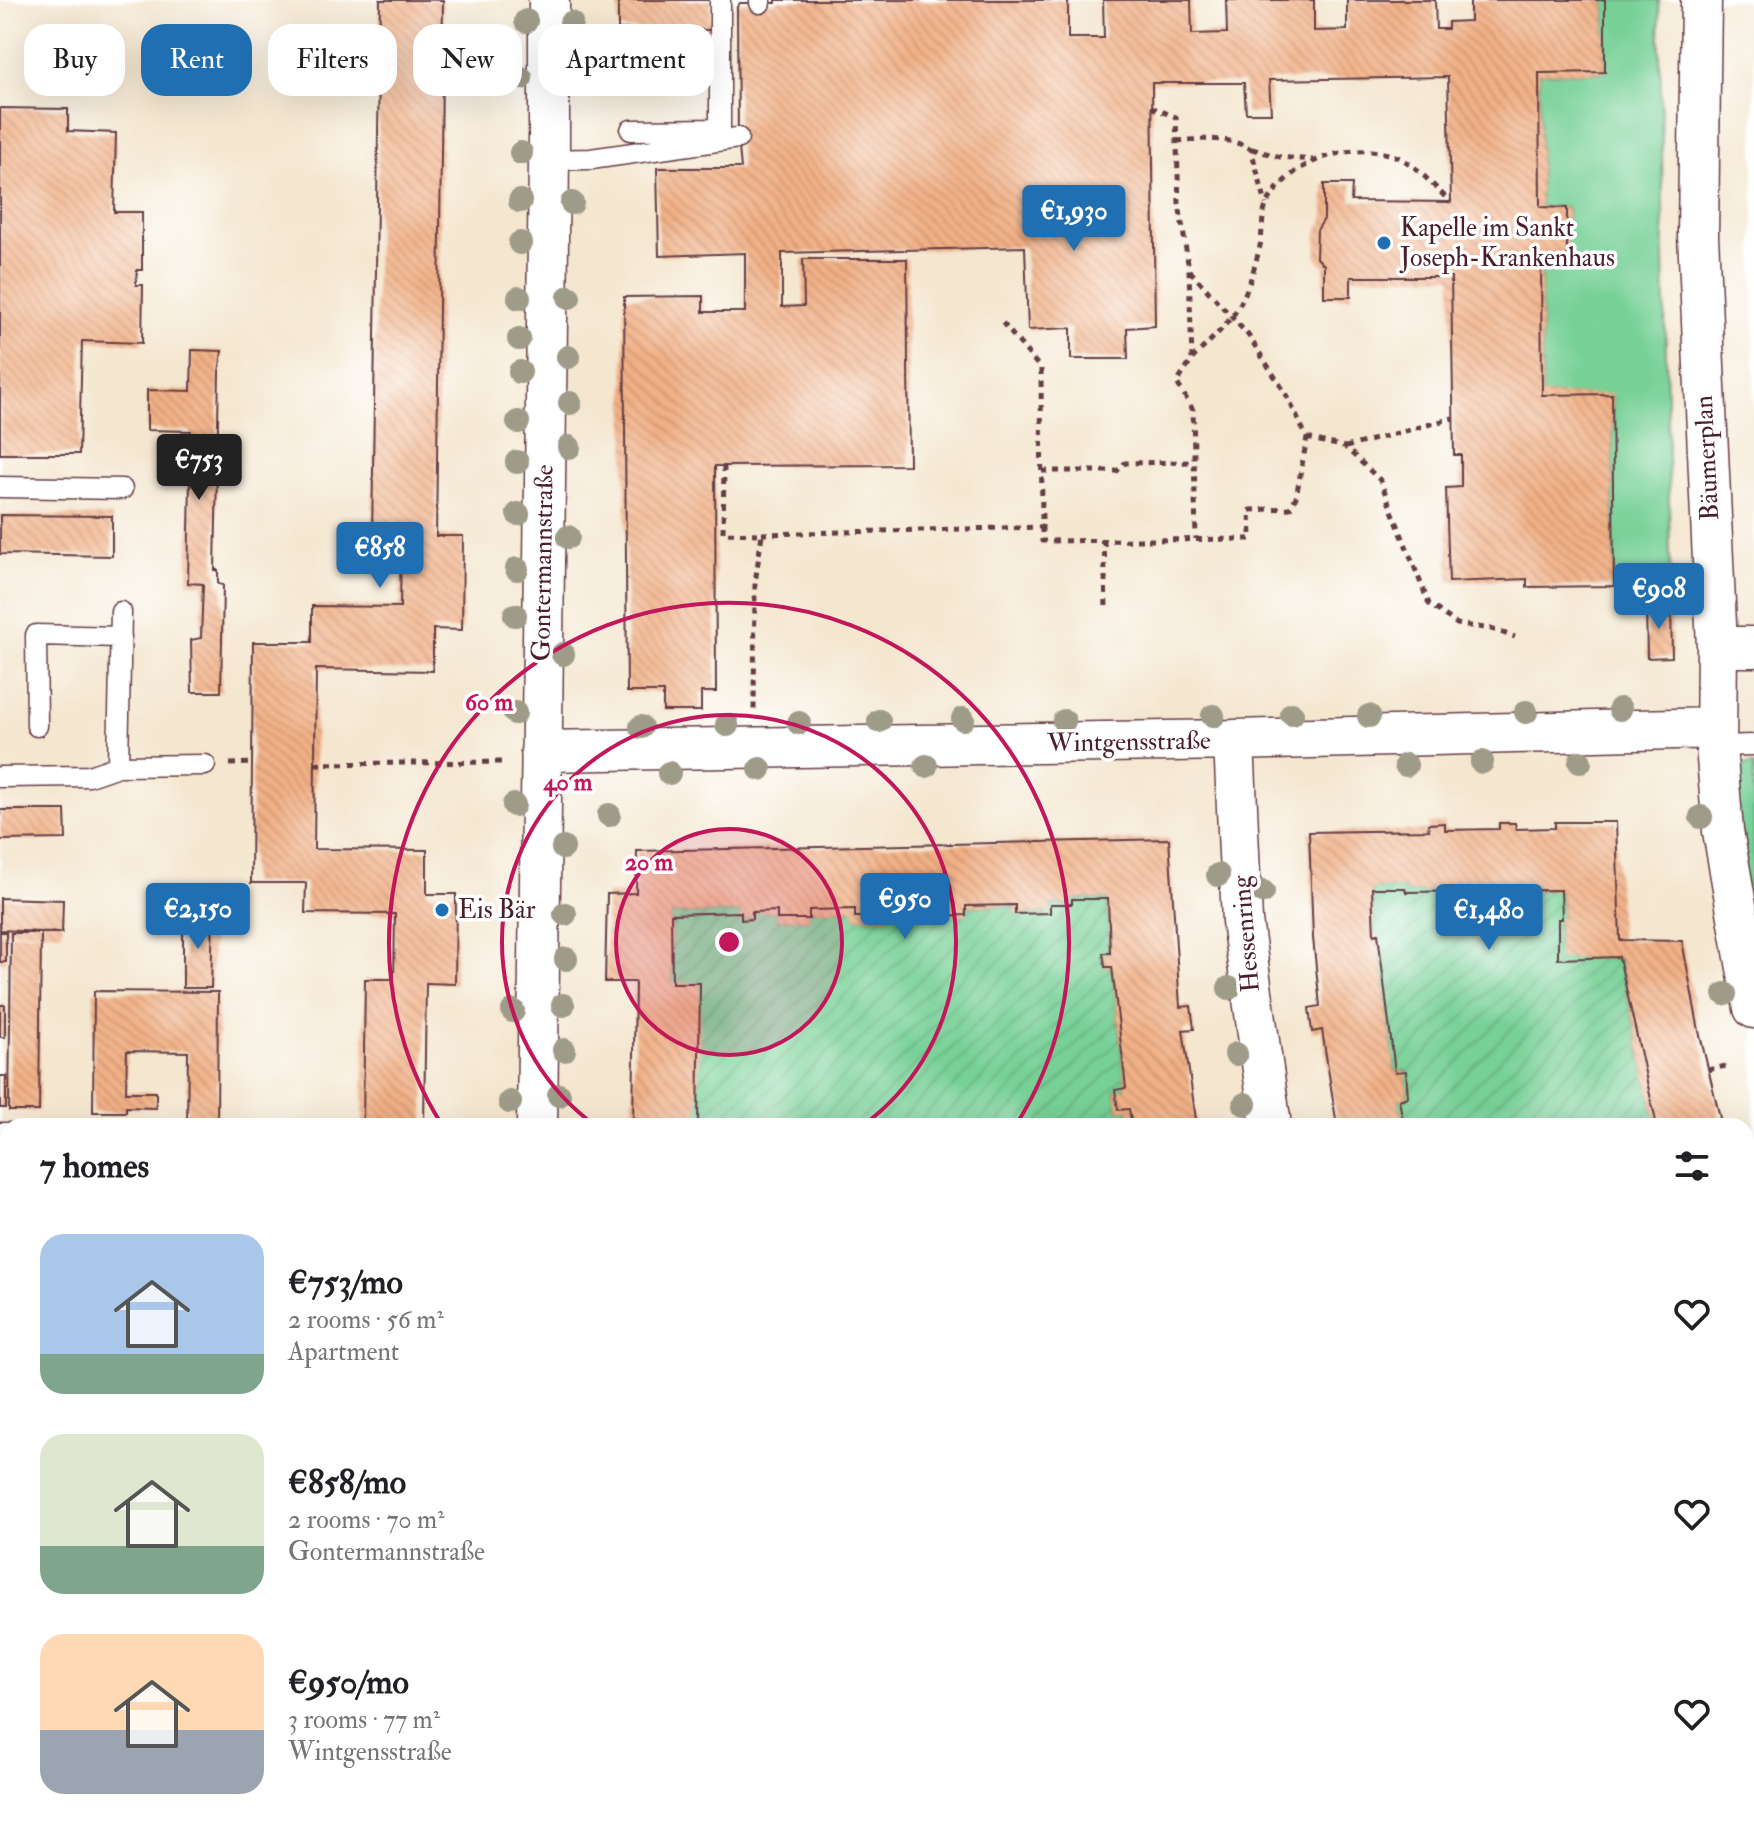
<!DOCTYPE html>
<meta charset="utf-8">
<style>
:root{--surface:#fff;--page:#f2f2f2;--text:#202124;--muted:#757577;--accent:#1f6fb2}
body{margin:0;font-family:"IM FELL Double Pica",serif;background:var(--page);color:var(--text);height:100vh;display:flex;flex-direction:column;font-size:30px;white-space:nowrap}
*{box-sizing:border-box;margin:0}
p{font-size:26px;color:var(--muted)}
.icon{flex:none;width:44px;height:44px;fill:none;stroke:currentColor;stroke-width:2;stroke-linecap:round;stroke-linejoin:round}
.map{position:relative;flex:1;overflow:hidden}
.details{position:absolute;left:0px;top:1118px;width:1754px;height:714px;display:flex;flex-direction:column;background:var(--surface);border-radius:24px 24px 0 0;box-shadow:0 8px 32px #0002}
.details>*{flex:none}
.hud{position:absolute;left:24px;top:24px;width:800px;height:72px;display:flex;gap:16px}
.price{position:absolute;translate:-50% -68px;padding:0 18px;border-radius:8px;background:var(--accent);color:#fff;font-size:26px;line-height:52px;filter:drop-shadow(0 2px 4px #0008)}
.price::after{content:'';position:absolute;left:50%;top:48px;width:24px;height:18px;margin-left:-12px;background:inherit;clip-path:polygon(0 0,100% 0,50% 100%)}
.price.current{background:#222;color:#fff}
ul{padding:0;list-style:none}
li{display:flex;align-items:center;gap:24px;height:200px;padding:0 40px}
li span{display:grid;place-items:center;flex:none;width:224px;height:160px;border-radius:24px;color:#555}
li>.icon{margin-inline-start:auto}
span .icon{width:96px;height:96px;fill:#fffc;stroke-width:1}
li b{font-size:34px}
h2{display:flex;justify-content:space-between;align-items:center;height:96px;padding:0 40px;font-size:34px}
.tag{padding:0 28px;border-radius:24px;background:var(--surface);box-shadow:0 8px 32px #0002;font-size:28px;line-height:72px}
.tag.current{background:var(--accent);color:#fff}
.map>svg:first-child{display:block}
.green{fill:#77d096;stroke:#607860;stroke-width:2}
.garden{fill:url(#garden-furrows);stroke:#607860;stroke-width:2}
.building{fill:url(#building-back-hatch)}
.lines{fill:none;stroke-linecap:round;stroke-linejoin:round}
.service-casing{stroke:#643d44;stroke-width:23}
.minor-casing{stroke:#643d44;stroke-width:43}
.path{stroke:#643d44;stroke-width:5;stroke-dasharray:6 6;stroke-linecap:butt}
.service{stroke:#fff;stroke-width:20}
.minor{stroke:#fff;stroke-width:40}
.tree{fill:#9f9b89}
.ring{fill:none;stroke:#c2185b;stroke-width:4}
.poi-dot{fill:#1f6fb2;stroke:#fff;stroke-width:3}
.labels{text-anchor:middle;dominant-baseline:central;stroke-width:7;stroke-linejoin:round;paint-order:stroke}
.poi-label{font-size:26px;fill:#4a1f2b;stroke:#fff;text-anchor:start}
.street-label{font-size:26px;fill:#4a1f2b;stroke:#fff}
.centre{fill:#c2185b;stroke:#fff;stroke-width:4}
.ring-label{font-size:24px;text-anchor:middle;font-weight:bold;fill:#c2185b;stroke:#fff;stroke-width:7;stroke-linejoin:round;paint-order:stroke}
</style>
<div class="map">
<svg width="1754" height="1831" viewBox="0 0 1754 1831">
<defs>
<pattern id="garden-furrows" width="10" height="10" patternUnits="userSpaceOnUse" patternTransform="scale(2)"><rect width="10" height="10" fill="#77d096"/><path d="M-1 1l2-2M0 10L10 0M9 11l2-2" fill="none" stroke="#68b281"/></pattern>
<pattern id="building-back-hatch" width="6" height="6" patternUnits="userSpaceOnUse" patternTransform="scale(2)"><rect width="6" height="6" fill="#f1b086"/><path d="M-1 5l2 2M0 0l6 6M5-1l2 2" fill="none" stroke="#d09774"/></pattern>
</defs>
<rect width="100%" height="100%" fill="#fff"/>
<filter id="ink" filterUnits="userSpaceOnUse"><feTurbulence type="fractalNoise" baseFrequency=".0125" numOctaves="2"/><feDisplacementMap in="SourceGraphic" scale="16" xChannelSelector="R" yChannelSelector="G"/><feConvolveMatrix kernelMatrix="1 2 1 2 8 2 1 2 1" color-interpolation-filters="sRGB"/></filter>
<filter id="wash" filterUnits="userSpaceOnUse"><feTurbulence type="fractalNoise" baseFrequency=".006" numOctaves="4" result="noise"/><feDisplacementMap in="SourceGraphic" scale="32" xChannelSelector="R" yChannelSelector="G"/><feGaussianBlur stdDeviation="1.8" result="paint"/><feColorMatrix in="noise" values="0 0 0 0 0 0 0 0 0 0 0 0 0 0 0 0 0 1.4 0 .05"/><feComposite in="paint" operator="in"/></filter>
<g filter="url(#wash)">
<rect width="100%" height="100%" fill="#f4e6cf"/>
<path class="green" d="M1605,0H1659L1671,605H1641L1640,585L1614,586L1612,395H1542L1541,263H1567V208L1540,207L1539,73L1605,72Z
M1732,765H1754V962Z"/>
<path class="garden" d="M1372,888H1405L1406,892L1561,890L1562,919L1558,920L1559,958L1619,957L1657,1126H1404L1399,1100L1408,1097L1406,1071L1395,1072L1378,935H1374Z
M1072,899H1108L1110,953H1103L1105,967H1112L1126,1088L1115,1090L1118,1110L1129,1109L1132,1126H698L672,983L671,914L741,912L742,920L752,919V912L777,911V919H808L809,910L855,909L856,917H888V909L934,907L935,916L965,915L966,906L1015,905V914L1049,913L1050,904H1071Z
M1746,1389L1754,1406V1701L1746,1710Z
M662,1824H1378L1382,1831H662Z"/>
<g id="blocks">
<path class="building" d="M380,0H443L436,536H463L462,630L433,629V671L316,669L314,849L427,850V894H456L455,984L426,983L424,1126H363L365,979H394L395,914L305,913L306,883H251L253,642H312V606L400,607L401,539L372,538Z
M618,0H711V30L618,29Z
M776,0H1068V38H1104L1103,0H1191L1192,34L1227,33L1226,0H1314V31L1347,30V0H1435L1436,29H1448V22L1470,21V0H1605V72L1539,73L1540,207L1567,208V263H1541L1542,395L1612,394L1614,586L1527,587V579L1449,582L1446,488L1461,487V455H1454L1451,277H1351V297H1324V265L1316,257L1317,230L1324,219V184H1352L1351,201L1451,202L1448,77L1269,80L1271,113H1246L1244,83H1152L1155,326L1127,328L1128,359H1071V328L1028,330L1025,247L782,253V307L804,306L803,259H907L909,465L715,466L716,692H701V711H663V692H627L624,297L703,296V312H745V253L659,256L657,168H741L738,138L737,7L740,3H776Z
M0,108L68,109V131L116,133L114,212H142V270H137L136,285H143L142,343L82,341L79,454H0Z
M192,350L222,351L219,372L215,570H218V584L223,585L221,692H192L191,640L201,638L203,584L188,583L191,431L147,430V390L191,391Z
M0,515L112,516V556L0,554Z
M1646,605H1671L1672,657L1647,658Z
M0,810H65L66,839L0,840Z
M1555,822H1616L1620,940L1682,941L1699,1031L1722,1126H1657L1619,957L1558,959V919H1562L1561,890L1406,892L1405,888H1372L1374,935L1378,934L1395,1072L1406,1071L1408,1097L1399,1100L1404,1126H1337L1322,1030L1312,1032L1309,1008L1320,1006L1313,938L1309,832L1429,830L1428,824L1445,823V830L1499,829V823H1515L1516,829L1555,828Z
M1169,839L1180,1007L1191,1006L1194,1029L1183,1030L1197,1126H1132L1129,1109L1118,1110L1115,1090L1126,1088L1112,967H1105L1103,953H1110L1108,899H1072V904H1050V913L1015,914V905L966,906V915L934,916V907L888,909V917H855V909L809,910V919H777V911L752,912V919L741,920V912L671,914L672,983H700L698,1126H633L635,982H605L607,894L636,893L637,851Z
M0,898L63,900L62,933L0,930Z
M213,914L211,988H183V915Z
M0,932H6V962H0Z
M11,933H41L39,1111H9Z
M94,991L218,992L217,1126H187L188,1052L127,1051L126,1092H156V1108L126,1107V1112H93Z
M0,1005H5V1037H0Z
M0,1076H6V1108H0Z
M0,1200L8,1201V1293H0Z
M1746,1212L1754,1234V1406L1746,1389Z
M0,1382H8V1653H0Z
M1754,1701V1796L1746,1805V1710Z
M0,1719H8V1824H68V1831H0Z
M177,1824H205V1831H177Z
M386,1824H452V1831H386Z
M597,1824H662V1831H597Z
M1378,1824H1453L1457,1831H1382Z
M1609,1824H1637L1626,1831H1613Z
M1654,1824H1728L1722,1831H1661Z"/>
</g>
</g>
<g filter="url(#ink)">
<use href="#blocks" fill-opacity="0" stroke="#643d44" stroke-width="2"/>
<g class="lines">
<g class="service-casing">
<path id="service" d="M760,0V3
M631,130L720,129V0
M549,160L591,159L738,138
M0,487L122,489
M37,726L36,635L121,637
M1716,746L1754,745
M118,766L205,765
M0,777L89,776L118,766L121,612
M0,1133H8
M0,1318L8,1319
M135,1831V1824"/>
</g>
<g class="minor-casing">
<path id="minor" d="M1701,0L1698,235L1717,647L1716,746L1723,831L1754,1008
M1717,647H1754
M1234,740L1242,921L1271,1126
M541,751L1234,740L1716,728
M537,1126L549,160V0
M1532,1824L1536,1831
M529,1831V1824"/>
</g>
<path class="path" d="M1151,107L1176,117L1179,203L1189,270L1192,360L1177,383L1193,410L1196,539
M1177,141C1204,139 1227,136 1251,149L1266,204
M1252,149L1280,157L1313,160
M1192,359C1205,346 1219,333 1230,319C1246,300 1254,270 1260,246C1263,233 1261,215 1267,204C1290,159 1355,139 1400,158C1416,165 1437,190 1451,202
M1307,438L1345,447L1380,480L1429,604L1457,624L1491,629L1515,637
M1346,447L1453,418
M724,466L723,533L762,534L755,583L754,710
M1042,471H1117L1125,463L1194,462
M1042,527V541L1251,539L1250,510L1290,508L1296,497L1307,438L1286,394L1248,335L1189,270
M762,534L1042,527L1041,369L1001,321
M1104,540L1106,608
M230,764L252,763
M315,764L502,762
M1708,1070L1730,1065
M1746,1152L1752,1150
M0,1686H8
M1727,1825L1733,1831"/>
<use href="#service" class="service"/>
<use href="#minor" class="minor"/>
</g>
<g class="tree">
<circle cx="526" cy="21" r="12"/>
<circle cx="571" cy="23" r="12"/>
<circle cx="521" cy="78" r="12"/>
<circle cx="521" cy="153" r="12"/>
<circle cx="520" cy="201" r="12"/>
<circle cx="572" cy="203" r="12"/>
<circle cx="520" cy="243" r="12"/>
<circle cx="569" cy="297" r="12"/>
<circle cx="519" cy="298" r="12"/>
<circle cx="519" cy="339" r="12"/>
<circle cx="568" cy="357" r="12"/>
<circle cx="520" cy="372" r="12"/>
<circle cx="570" cy="403" r="12"/>
<circle cx="518" cy="422" r="12"/>
<circle cx="569" cy="447" r="12"/>
<circle cx="517" cy="462" r="12"/>
<circle cx="518" cy="514" r="12"/>
<circle cx="568" cy="537" r="12"/>
<circle cx="517" cy="569" r="12"/>
<circle cx="515" cy="615" r="12"/>
<circle cx="563" cy="654" r="12"/>
<circle cx="1620" cy="709" r="12"/>
<circle cx="1526" cy="712" r="12"/>
<circle cx="515" cy="713" r="12"/>
<circle cx="1292" cy="714" r="12"/>
<circle cx="1213" cy="716" r="12"/>
<circle cx="1369" cy="716" r="12"/>
<circle cx="963" cy="719" r="12"/>
<circle cx="879" cy="721" r="12"/>
<circle cx="1064" cy="721" r="12"/>
<circle cx="799" cy="723" r="12"/>
<circle cx="727" cy="725" r="12"/>
<circle cx="641" cy="727" r="12"/>
<circle cx="1482" cy="762" r="12"/>
<circle cx="1580" cy="762" r="12"/>
<circle cx="1406" cy="765" r="12"/>
<circle cx="926" cy="766" r="12"/>
<circle cx="760" cy="769" r="12"/>
<circle cx="669" cy="773" r="12"/>
<circle cx="514" cy="805" r="12"/>
<circle cx="609" cy="815" r="12"/>
<circle cx="1701" cy="817" r="12"/>
<circle cx="563" cy="848" r="12"/>
<circle cx="1218" cy="875" r="12"/>
<circle cx="1263" cy="892" r="12"/>
<circle cx="565" cy="914" r="12"/>
<circle cx="566" cy="959" r="12"/>
<circle cx="1229" cy="988" r="12"/>
<circle cx="1725" cy="994" r="12"/>
<circle cx="563" cy="1005" r="12"/>
<circle cx="513" cy="1011" r="12"/>
<circle cx="564" cy="1050" r="12"/>
<circle cx="1236" cy="1054" r="12"/>
<circle cx="559" cy="1095" r="12"/>
<circle cx="510" cy="1102" r="12"/>
<circle cx="1245" cy="1104" r="12"/>
</g>
</g>
<circle cx="729" cy="942" r="113" fill="#c2185b" fill-opacity=".12"/>
<g class="ring">
<circle cx="729" cy="942" r="113"/>
<path d="M596 1126A227 227 0 1 1 862 1126"/>
<path d="M442 1125A340 340 0 1 1 1016 1125"/>
</g>
<g class="poi-dot">
<circle cx="1384" cy="243" r="8"/>
<circle cx="442" cy="910" r="8"/>
</g>
<g class="labels">
<g class="poi-label">
<text x="1400" y="228">Kapelle im Sankt<tspan x="1400" dy="30">Joseph-Krankenhaus</tspan></text>
<text x="458" y="910">Eis Bär</text>
</g>
<g class="street-label">
<text transform="translate(1707 458) rotate(-93)">Bäumerplan</text>
<text transform="translate(543 563) rotate(-89)">Gontermannstraße</text>
<text transform="translate(1129 742) rotate(-1)">Wintgensstraße</text>
<text transform="translate(1246 934) rotate(-95)">Hessenring</text>
</g>
</g>
<circle cx="729" cy="942" r="12" class="centre"/>
<g class="ring-label">
<text x="489" y="710">60 m</text>
<text x="568" y="790">40 m</text>
<text x="649" y="870">20 m</text>
</g>
</svg>
<b class="price" style="left:1074px;top:253px">€1,930</b>
<b class="price current" style="left:199px;top:502px">€753</b>
<b class="price" style="left:380px;top:590px">€858</b>
<b class="price" style="left:1659px;top:631px">€908</b>
<b class="price" style="left:905px;top:941px">€950</b>
<b class="price" style="left:198px;top:951px">€2,150</b>
<b class="price" style="left:1489px;top:952px">€1,480</b>
<div class="hud">
<a class="tag">Buy</a>
<a class="tag current">Rent</a>
<a class="tag">Filters</a>
<a class="tag">New</a>
<a class="tag">Apartment</a>
</div>
<section class="details">
<h2>7 homes<svg class="icon" aria-label="filters" viewBox="0 0 24 24"><path d="M4 7h16M4 17h16"/><circle cx="9" cy="7" r="2"/><circle cx="15" cy="17" r="2"/></svg></h2>
<ul>
<li><span style="background:linear-gradient(#a9c7e8 75%,#7fa58c 0)"><svg class="icon" aria-label="home" viewBox="0 0 24 24"><path d="M3 11l9-7 9 7M6 9v11h12V9"/></svg></span><div><b>€753/mo</b><p>2 rooms · 56 m²</p><p>Apartment</p></div><svg class="icon" aria-label="heart" viewBox="0 0 24 24"><path d="M12 20l-8-8c-3-5 5-10 8-4 3-6 11-1 8 4z"/></svg></li>
<li><span style="background:linear-gradient(#dfe7d0 70%,#7fa58c 0)"><svg class="icon" aria-label="home" viewBox="0 0 24 24"><path d="M3 11l9-7 9 7M6 9v11h12V9"/></svg></span><div><b>€858/mo</b><p>2 rooms · 70 m²</p><p>Gontermannstraße</p></div><svg class="icon" aria-label="heart" viewBox="0 0 24 24"><path d="M12 20l-8-8c-3-5 5-10 8-4 3-6 11-1 8 4z"/></svg></li>
<li><span style="background:linear-gradient(#ffd9b3 60%,#9aa5b1 0)"><svg class="icon" aria-label="home" viewBox="0 0 24 24"><path d="M3 11l9-7 9 7M6 9v11h12V9"/></svg></span><div><b>€950/mo</b><p>3 rooms · 77 m²</p><p>Wintgensstraße</p></div><svg class="icon" aria-label="heart" viewBox="0 0 24 24"><path d="M12 20l-8-8c-3-5 5-10 8-4 3-6 11-1 8 4z"/></svg></li>
</ul>
</section>
</div>
